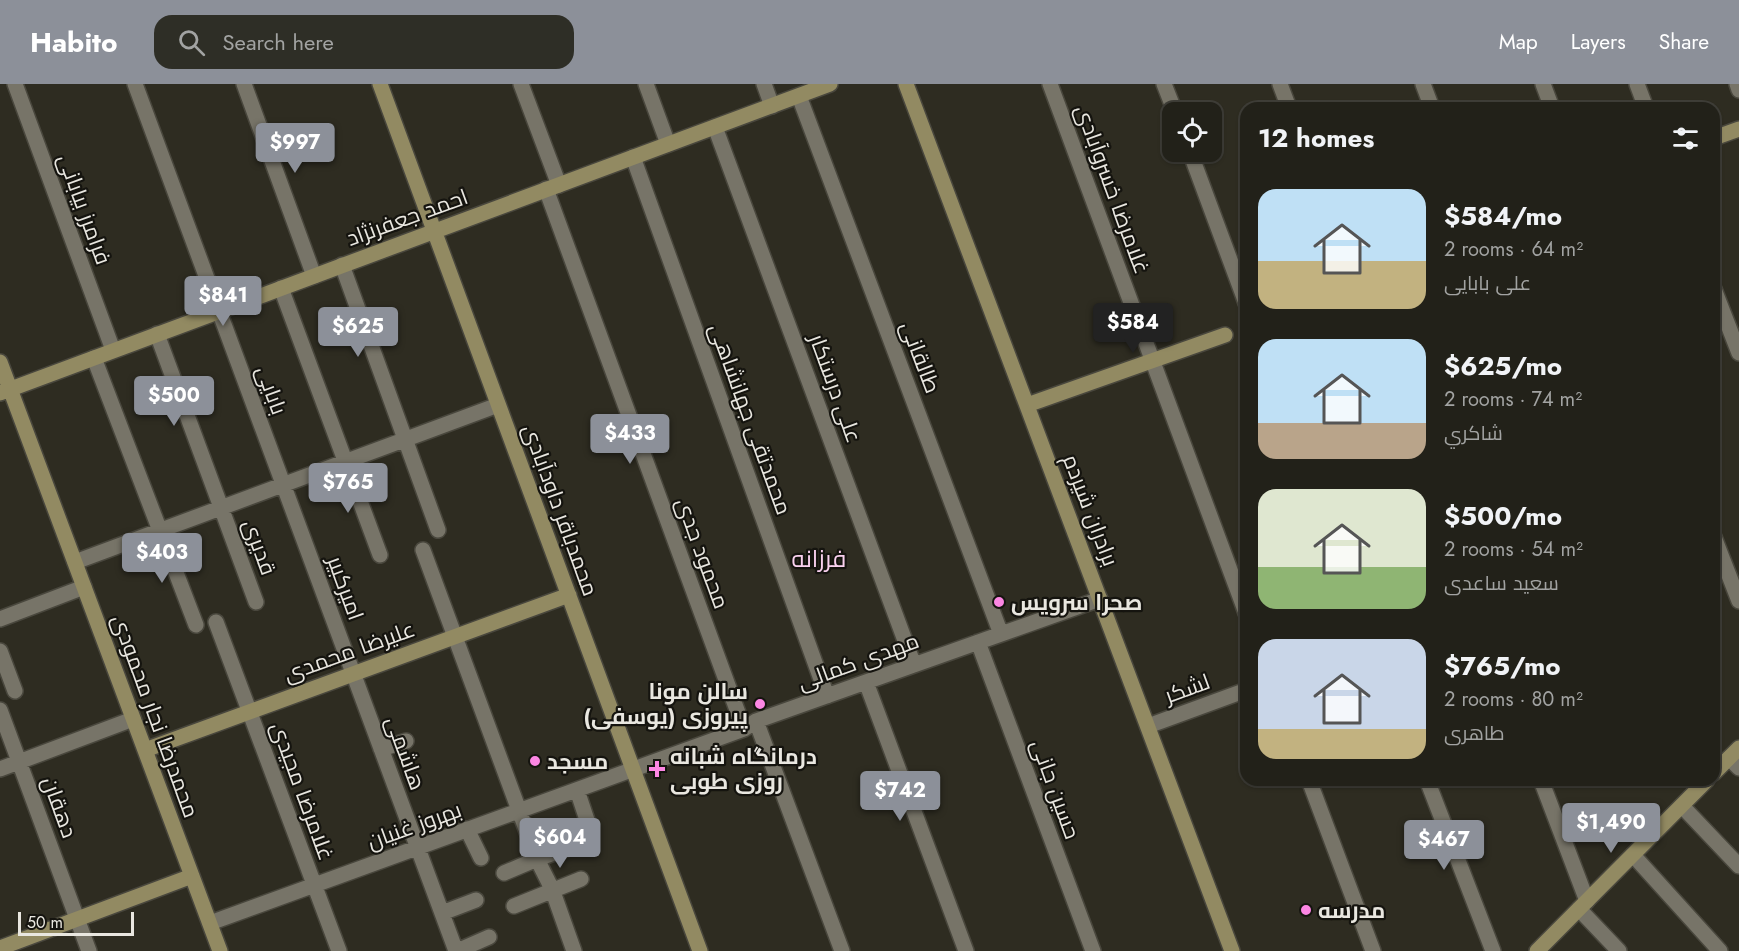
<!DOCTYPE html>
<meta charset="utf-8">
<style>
:root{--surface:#222119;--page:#2e2e26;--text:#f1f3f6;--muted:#a2a3a2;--line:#3f3e38;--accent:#8c9099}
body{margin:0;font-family:Jost,Cairo,sans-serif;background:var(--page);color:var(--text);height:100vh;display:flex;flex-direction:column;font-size:22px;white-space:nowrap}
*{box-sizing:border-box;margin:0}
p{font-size:20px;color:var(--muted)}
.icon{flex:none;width:33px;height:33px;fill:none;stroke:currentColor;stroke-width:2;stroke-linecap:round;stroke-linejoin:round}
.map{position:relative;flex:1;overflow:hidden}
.panel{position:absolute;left:1240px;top:18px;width:480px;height:684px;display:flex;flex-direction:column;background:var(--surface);border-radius:18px;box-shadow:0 2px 4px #0004,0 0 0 2px var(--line)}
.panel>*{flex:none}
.controls{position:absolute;left:1162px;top:18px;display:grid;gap:12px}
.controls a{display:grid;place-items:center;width:60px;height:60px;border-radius:12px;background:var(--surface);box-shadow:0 2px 4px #0004,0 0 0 2px var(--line);font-size:30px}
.scale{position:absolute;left:18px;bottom:15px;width:116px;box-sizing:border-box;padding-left:6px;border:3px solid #e9e7e0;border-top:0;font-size:16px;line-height:21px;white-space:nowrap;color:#e9e7e0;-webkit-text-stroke:4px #15140f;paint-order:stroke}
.price{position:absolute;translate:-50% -51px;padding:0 14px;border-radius:6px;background:var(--accent);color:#fff;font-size:20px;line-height:39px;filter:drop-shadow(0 2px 3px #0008)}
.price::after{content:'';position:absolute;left:50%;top:36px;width:18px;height:14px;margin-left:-9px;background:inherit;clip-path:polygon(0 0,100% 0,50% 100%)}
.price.current{background:#222;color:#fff}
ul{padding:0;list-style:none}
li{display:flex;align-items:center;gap:18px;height:150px;padding:0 18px}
li span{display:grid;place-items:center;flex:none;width:168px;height:120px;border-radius:18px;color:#555}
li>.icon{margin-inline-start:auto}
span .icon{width:72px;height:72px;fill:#fffc;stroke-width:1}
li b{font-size:26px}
h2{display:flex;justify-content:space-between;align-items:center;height:72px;padding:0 18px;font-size:26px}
header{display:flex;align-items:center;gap:36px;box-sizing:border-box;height:84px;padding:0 30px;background:var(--accent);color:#fff}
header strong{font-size:28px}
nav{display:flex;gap:33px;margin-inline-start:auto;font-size:21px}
.search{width:420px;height:54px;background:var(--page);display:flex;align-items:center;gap:15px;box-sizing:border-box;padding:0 21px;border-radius:18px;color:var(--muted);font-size:22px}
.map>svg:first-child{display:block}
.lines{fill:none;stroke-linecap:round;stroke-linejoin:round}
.street-casing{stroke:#49473d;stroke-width:18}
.secondary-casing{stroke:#49473d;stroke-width:18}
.street{stroke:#777468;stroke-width:15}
.secondary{stroke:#928a62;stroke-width:15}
.poi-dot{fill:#fc86e3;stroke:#15140f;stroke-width:2}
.labels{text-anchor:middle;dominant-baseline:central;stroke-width:4.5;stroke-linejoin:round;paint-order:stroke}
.street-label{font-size:22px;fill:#e9e7e0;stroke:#15140f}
.poi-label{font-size:22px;font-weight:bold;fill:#e9e7e0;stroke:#15140f;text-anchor:start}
.neighbourhood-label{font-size:24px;fill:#f9d0ee;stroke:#15140f}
</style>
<header>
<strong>Habito</strong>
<div class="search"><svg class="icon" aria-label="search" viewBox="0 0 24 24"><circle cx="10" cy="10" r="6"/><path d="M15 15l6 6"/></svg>Search here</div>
<nav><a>Map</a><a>Layers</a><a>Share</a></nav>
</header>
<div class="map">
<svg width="1739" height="867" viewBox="0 0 1739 867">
<rect width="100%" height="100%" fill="#2e2c21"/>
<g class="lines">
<g class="street-casing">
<path id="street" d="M15,0L113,266
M135,0L456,867
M244,0L314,192
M521,0L559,101
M646,0L668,60
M764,0L772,22
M1050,0L1246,529
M1164,0L1175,28
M1280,0L1289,24
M1423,0L1432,24
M1543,0L1552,24
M1637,0L1646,24
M1737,0L1739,6
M799,12L1001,550
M715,43L914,581
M1190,68L1246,219
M633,73L827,612
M546,105L744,645
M342,181L438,446
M281,204L380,471
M1714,205L1739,269
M157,250L256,518
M94,274L196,541
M1714,453L1739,517
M423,466L537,775L552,805L574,867
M75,478L498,321
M0,535L84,503
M216,538L339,867
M978,558L1093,867
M0,567L15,607
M866,598L966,867
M0,626L89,867
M756,637L842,867
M1148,642L1241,608
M381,665L406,657
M1729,674L1739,684
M0,685L133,635
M1309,696L1373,867
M1427,696L1493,867
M1541,696L1587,817
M577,706L588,739
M1682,722L1739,782
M467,745L481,774
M1633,771L1720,867
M504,789L537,775L572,763
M514,822L581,795
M1579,825L1619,867
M442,829L476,816
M210,839L744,645L756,637L1100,515
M457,867L489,853"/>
</g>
<g class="secondary-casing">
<path id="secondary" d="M380,0L700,867
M906,0L1232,867
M1714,54L1739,45
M0,278L220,867
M0,309L830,0
M1027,321L1225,251
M145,666L569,511
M1714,689L1739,664
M0,864L192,792
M1537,867L1707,696"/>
</g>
<use href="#street" class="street"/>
<use href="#secondary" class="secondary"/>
</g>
<g class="poi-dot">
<circle cx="999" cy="518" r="6"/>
<circle cx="760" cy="620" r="6"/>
<circle cx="535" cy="677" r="6"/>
<path d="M654 676h6v6h6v6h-6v6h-6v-6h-6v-6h6z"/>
<circle cx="1306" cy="826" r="6"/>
</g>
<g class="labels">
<g class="street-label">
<text transform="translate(1113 105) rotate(70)">غلامرضا خسروآبادی</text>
<text transform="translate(85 125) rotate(70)">فرامرز بیابانی</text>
<text transform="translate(407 133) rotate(-20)">احمد جعفرنژاد</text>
<text transform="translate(921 273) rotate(69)">طالقانی</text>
<text transform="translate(836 304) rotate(70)">علی درستکار</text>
<text transform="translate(272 306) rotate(70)">بابایی</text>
<text transform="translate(751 335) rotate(70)">محمدتقی جهانشاهی</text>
<text transform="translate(561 426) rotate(70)">محمدباقر داودآبادی</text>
<text transform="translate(1091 426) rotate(69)">برادران شیردم</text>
<text transform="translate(260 463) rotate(70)">قدیری</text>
<text transform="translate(703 469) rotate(70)">محمود جدی</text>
<text transform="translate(346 504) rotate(70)">امیرکبیر</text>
<text transform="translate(349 567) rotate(-20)">علیرضا محمدی</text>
<text transform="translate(858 577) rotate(-20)">مهدی کمالی</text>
<text transform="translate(1187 604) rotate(-20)">لشكر</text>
<text transform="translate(156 632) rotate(70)">محمدرضا نجار محمودی</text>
<text transform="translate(406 669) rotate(70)">هاشمی</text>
<text transform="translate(1056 705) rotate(70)">حسین جانی</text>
<text transform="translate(303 707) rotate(70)">غلامرضا مجیدی</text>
<text transform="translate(60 723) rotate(70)">دهقان</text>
<text transform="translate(414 741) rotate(-20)">بهروز غنیان</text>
</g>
<g class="poi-label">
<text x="1011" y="518">صحرا سرویس</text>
<text x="748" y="607" text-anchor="end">سالن مونا<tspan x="748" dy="25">پیروزی (یوسفی)</tspan></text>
<text x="670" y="672">درمانگاه شبانه<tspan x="670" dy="25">روزی طوبی</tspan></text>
<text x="547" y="677">مسجد</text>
<text x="1318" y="826">مدرسه</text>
</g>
<g class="neighbourhood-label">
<text x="819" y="474">فرزانه</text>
</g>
</g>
</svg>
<div class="controls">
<a><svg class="icon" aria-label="locate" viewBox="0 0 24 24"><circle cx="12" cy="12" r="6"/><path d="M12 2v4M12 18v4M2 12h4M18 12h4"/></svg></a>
</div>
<div class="scale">50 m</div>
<b class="price" style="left:295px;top:90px">$997</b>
<b class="price" style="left:223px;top:243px">$841</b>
<b class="price current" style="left:1133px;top:270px">$584</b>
<b class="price" style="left:358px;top:274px">$625</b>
<b class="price" style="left:174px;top:343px">$500</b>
<b class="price" style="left:630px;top:381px">$433</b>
<b class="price" style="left:348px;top:430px">$765</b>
<b class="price" style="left:162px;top:500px">$403</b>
<b class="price" style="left:900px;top:738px">$742</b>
<b class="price" style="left:1611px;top:770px">$1,490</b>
<b class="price" style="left:560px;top:785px">$604</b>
<b class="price" style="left:1444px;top:787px">$467</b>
<section class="panel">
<h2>12 homes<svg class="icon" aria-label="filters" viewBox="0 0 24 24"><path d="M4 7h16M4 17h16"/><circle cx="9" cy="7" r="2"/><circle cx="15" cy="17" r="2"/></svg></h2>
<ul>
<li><span style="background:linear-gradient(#bfe0f5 60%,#c2b280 0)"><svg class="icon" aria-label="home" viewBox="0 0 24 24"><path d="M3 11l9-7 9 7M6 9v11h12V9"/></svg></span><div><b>$584/mo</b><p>2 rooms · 64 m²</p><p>علی بابایی</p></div></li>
<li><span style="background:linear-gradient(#bfe0f5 70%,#b9a48a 0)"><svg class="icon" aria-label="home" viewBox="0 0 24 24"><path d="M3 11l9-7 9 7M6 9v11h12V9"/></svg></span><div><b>$625/mo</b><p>2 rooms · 74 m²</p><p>شاكري</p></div></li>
<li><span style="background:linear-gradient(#dfe7d0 65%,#8fb573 0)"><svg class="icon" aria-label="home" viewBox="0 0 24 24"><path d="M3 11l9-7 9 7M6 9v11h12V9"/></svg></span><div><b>$500/mo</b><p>2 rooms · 54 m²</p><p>سعید ساعدی</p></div></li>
<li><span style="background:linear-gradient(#c9d6e8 75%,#c2b280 0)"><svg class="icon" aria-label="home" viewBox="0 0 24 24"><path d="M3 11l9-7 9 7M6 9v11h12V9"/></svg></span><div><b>$765/mo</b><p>2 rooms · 80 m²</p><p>طاهری</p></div></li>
</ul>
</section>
</div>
